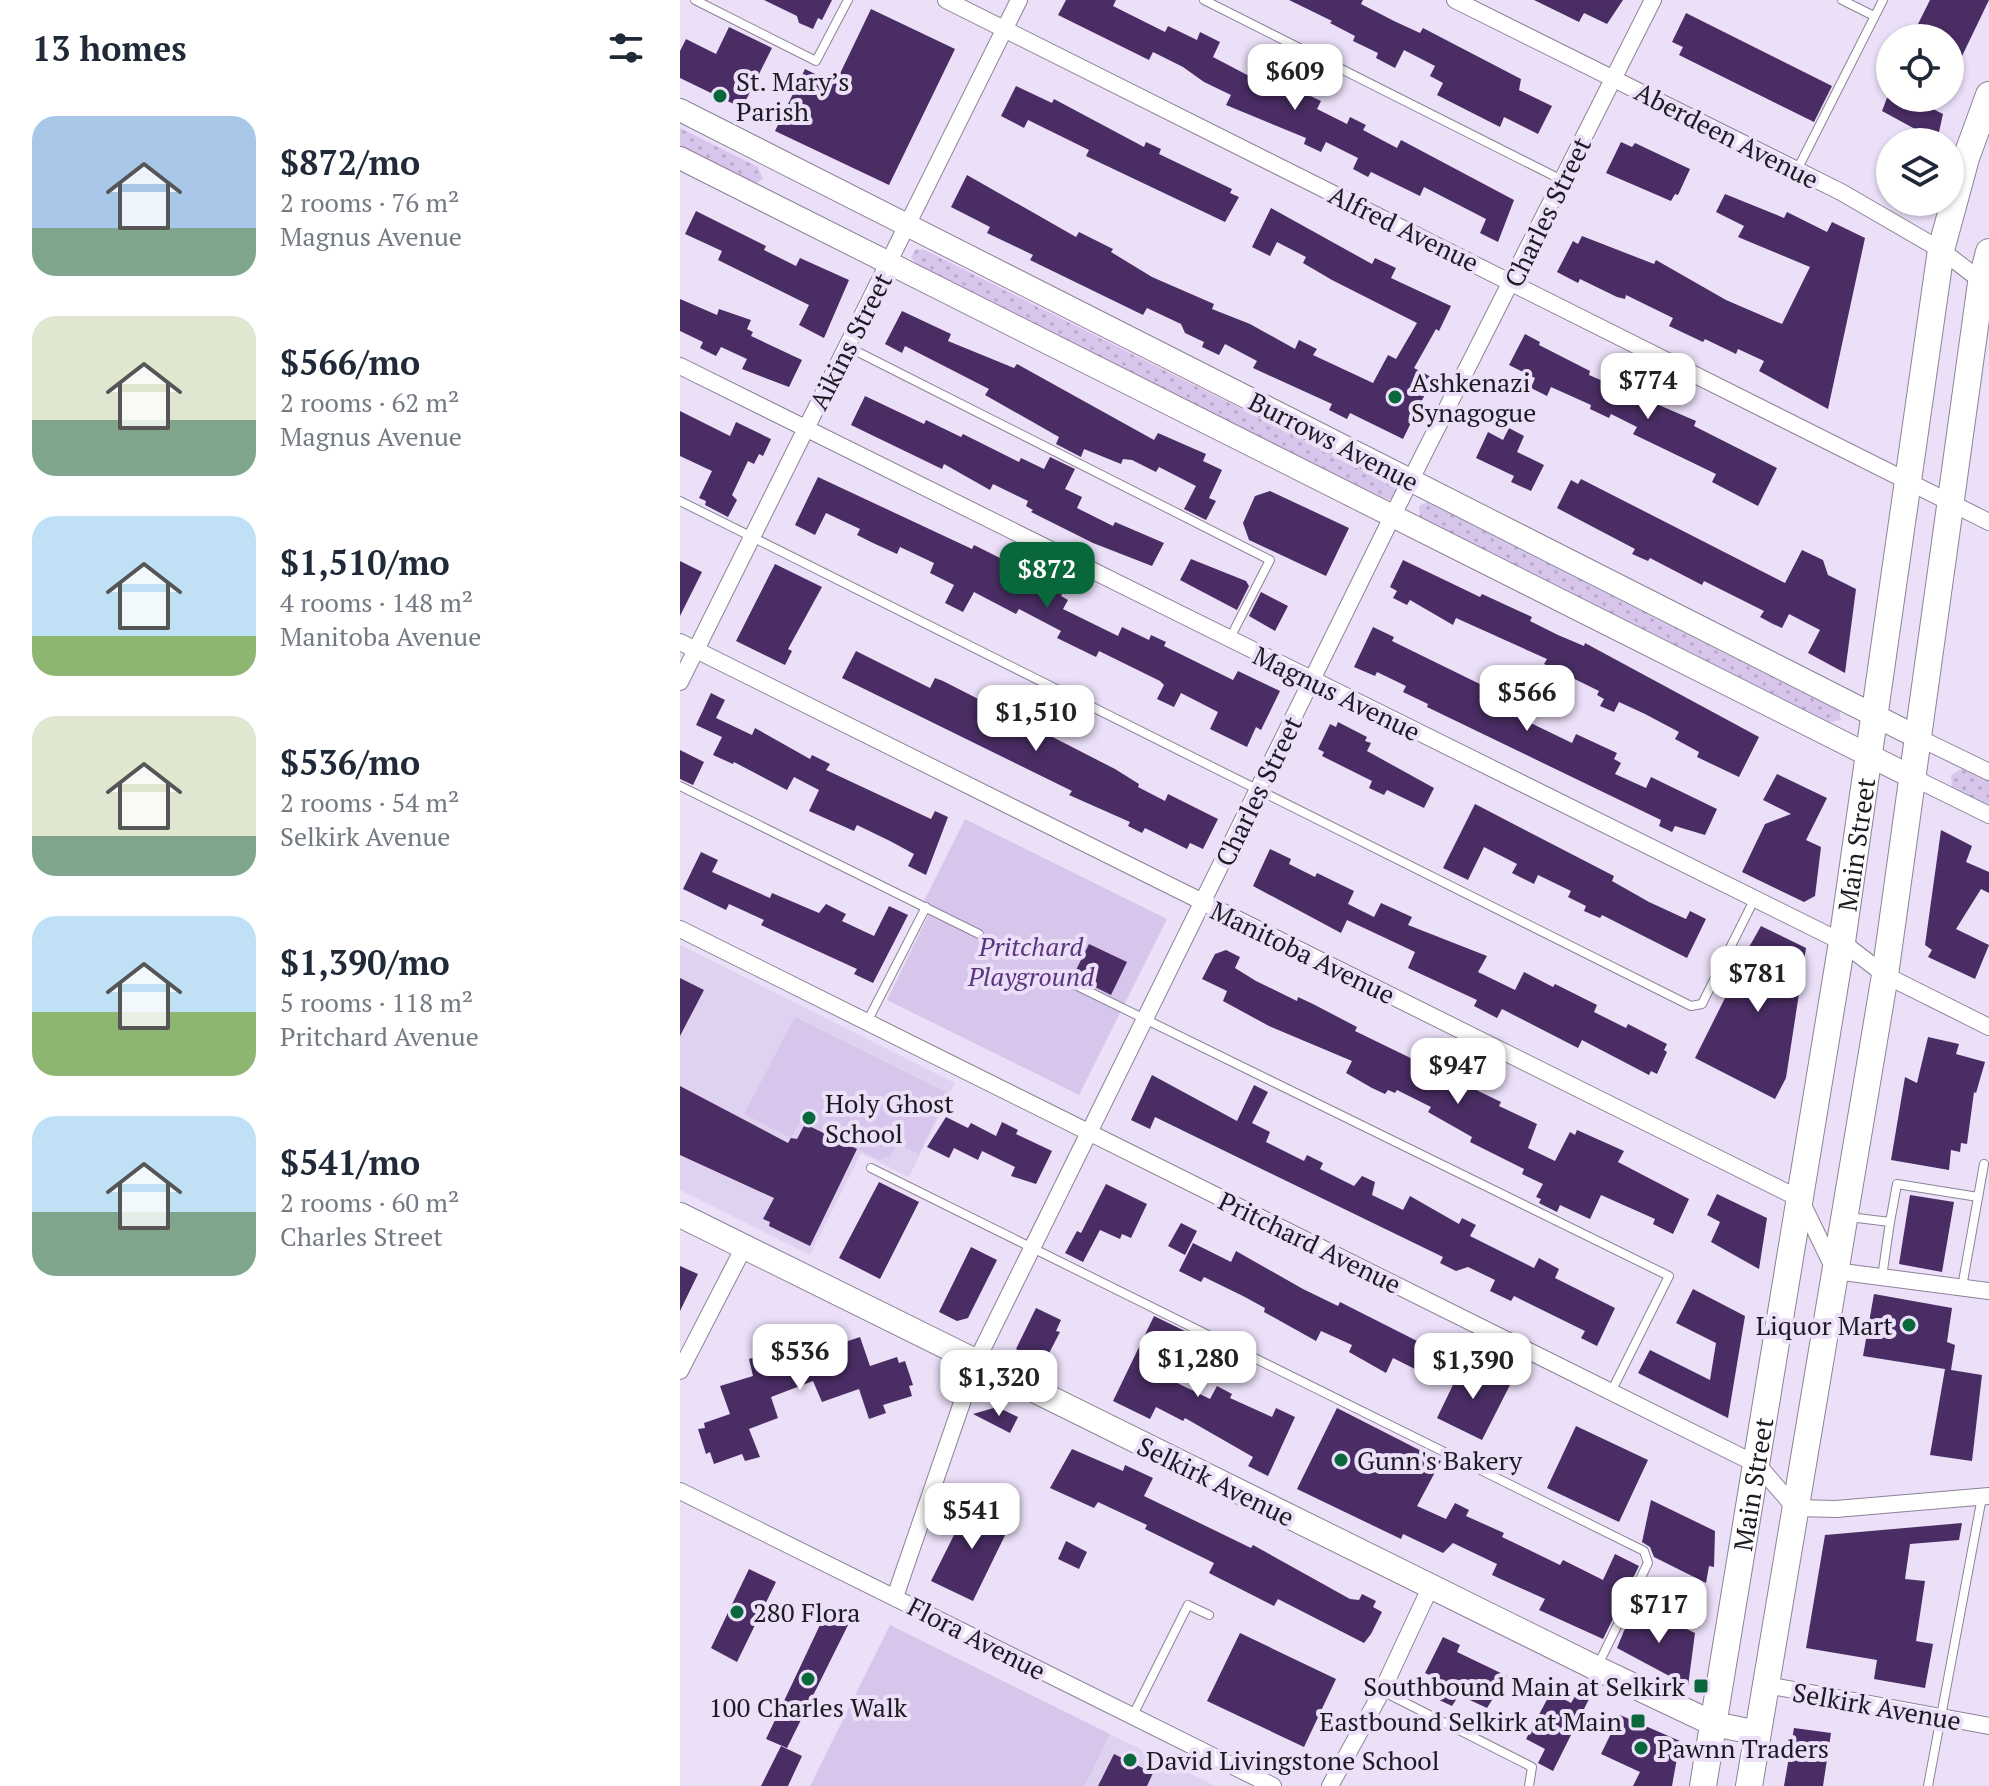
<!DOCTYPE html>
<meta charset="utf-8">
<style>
:root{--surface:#fff;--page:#f2f2f3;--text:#1f2937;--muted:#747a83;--accent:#08673b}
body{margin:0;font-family:"PT Serif",serif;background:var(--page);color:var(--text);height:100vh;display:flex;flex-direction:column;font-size:30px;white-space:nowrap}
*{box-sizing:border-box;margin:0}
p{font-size:26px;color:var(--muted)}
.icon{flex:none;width:44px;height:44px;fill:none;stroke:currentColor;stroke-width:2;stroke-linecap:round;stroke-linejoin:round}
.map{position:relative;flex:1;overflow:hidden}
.sheet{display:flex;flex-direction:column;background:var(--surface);width:680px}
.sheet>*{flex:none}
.buttons{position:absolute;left:1196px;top:24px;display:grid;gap:16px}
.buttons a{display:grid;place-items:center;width:88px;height:88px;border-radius:50%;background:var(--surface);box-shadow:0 2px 6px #0004;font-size:40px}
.price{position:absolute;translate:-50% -68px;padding:0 18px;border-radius:16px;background:#fff;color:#222;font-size:26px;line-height:52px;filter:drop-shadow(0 2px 4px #0008)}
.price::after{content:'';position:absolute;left:50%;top:48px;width:24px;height:18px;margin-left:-12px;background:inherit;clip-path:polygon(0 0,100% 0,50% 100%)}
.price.active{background:var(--accent);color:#fff}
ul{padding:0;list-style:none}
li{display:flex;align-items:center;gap:24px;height:200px;padding:0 32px}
li span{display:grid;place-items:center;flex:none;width:224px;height:160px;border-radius:24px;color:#555}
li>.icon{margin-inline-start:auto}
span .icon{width:96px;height:96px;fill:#fffc;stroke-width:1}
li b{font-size:34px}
h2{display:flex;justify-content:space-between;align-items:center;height:96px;padding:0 32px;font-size:34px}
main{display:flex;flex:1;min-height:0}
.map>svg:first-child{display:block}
.built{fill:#dfd2f0}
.grass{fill:url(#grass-dots)}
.green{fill:#d7c5ec}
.building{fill:#492d64}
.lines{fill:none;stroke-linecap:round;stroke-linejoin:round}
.service-casing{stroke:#8c8398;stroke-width:10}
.minor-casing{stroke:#8c8398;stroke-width:18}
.tertiary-casing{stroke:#8c8398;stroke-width:24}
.secondary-casing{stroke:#8c8398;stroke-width:26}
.primary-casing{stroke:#8c8398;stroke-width:28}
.service{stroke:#fff;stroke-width:8}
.minor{stroke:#fff;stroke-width:16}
.tertiary{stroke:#fff;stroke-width:22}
.secondary{stroke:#fff;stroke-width:24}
.primary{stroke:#fff;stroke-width:26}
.poi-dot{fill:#08673b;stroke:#ebe0f8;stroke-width:3}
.labels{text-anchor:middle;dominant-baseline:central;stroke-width:8;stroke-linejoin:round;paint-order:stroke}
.poi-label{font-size:26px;fill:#1e1a22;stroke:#ebe0f8;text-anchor:start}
.street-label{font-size:26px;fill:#1e1a22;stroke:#ebe0f8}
.park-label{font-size:26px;font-style:italic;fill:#5c3480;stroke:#ebe0f8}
</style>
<main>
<section class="sheet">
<h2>13 homes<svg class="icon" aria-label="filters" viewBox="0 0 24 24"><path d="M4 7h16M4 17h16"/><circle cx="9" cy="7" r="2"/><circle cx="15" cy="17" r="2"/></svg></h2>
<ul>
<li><span style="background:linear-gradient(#a9c7e8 70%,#7fa58c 0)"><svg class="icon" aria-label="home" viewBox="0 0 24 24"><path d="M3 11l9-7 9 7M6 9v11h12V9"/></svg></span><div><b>$872/mo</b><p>2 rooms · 76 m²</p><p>Magnus Avenue</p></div></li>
<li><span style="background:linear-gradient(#dfe7d0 65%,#7fa58c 0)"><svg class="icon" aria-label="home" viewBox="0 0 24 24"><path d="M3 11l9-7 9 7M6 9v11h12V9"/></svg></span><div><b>$566/mo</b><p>2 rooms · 62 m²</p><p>Magnus Avenue</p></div></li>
<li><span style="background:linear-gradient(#bfe0f5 75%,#8fb573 0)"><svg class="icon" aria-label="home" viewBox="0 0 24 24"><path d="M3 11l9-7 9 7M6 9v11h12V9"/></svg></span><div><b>$1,510/mo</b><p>4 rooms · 148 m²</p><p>Manitoba Avenue</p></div></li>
<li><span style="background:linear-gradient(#dfe7d0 75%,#7fa58c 0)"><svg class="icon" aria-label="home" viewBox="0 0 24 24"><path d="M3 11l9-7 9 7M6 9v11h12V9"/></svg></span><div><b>$536/mo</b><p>2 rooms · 54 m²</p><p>Selkirk Avenue</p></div></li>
<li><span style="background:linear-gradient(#bfe0f5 60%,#8fb573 0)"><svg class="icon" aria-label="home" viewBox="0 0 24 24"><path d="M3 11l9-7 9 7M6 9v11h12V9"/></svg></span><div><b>$1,390/mo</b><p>5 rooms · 118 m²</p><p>Pritchard Avenue</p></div></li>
<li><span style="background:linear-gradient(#bfe0f5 60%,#7fa58c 0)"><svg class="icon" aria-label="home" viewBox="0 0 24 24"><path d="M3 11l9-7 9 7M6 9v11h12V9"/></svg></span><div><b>$541/mo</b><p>2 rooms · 60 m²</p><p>Charles Street</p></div></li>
</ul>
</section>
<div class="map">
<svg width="1309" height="1786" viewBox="0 0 1309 1786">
<defs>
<pattern id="grass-dots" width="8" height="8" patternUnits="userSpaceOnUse" patternTransform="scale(2)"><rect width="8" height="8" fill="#d7c5ec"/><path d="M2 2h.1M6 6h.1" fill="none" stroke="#b8a9ca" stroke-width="1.8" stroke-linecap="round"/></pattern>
</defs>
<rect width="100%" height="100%" fill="#ebe0f8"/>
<path class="built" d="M0,945L275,1083L229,1177L181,1153L130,1255L0,1190Z
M430,1734L535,1786H405Z"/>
<path class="grass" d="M0,128L78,167L83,179L75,184L70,182L0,147Z
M236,249L245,250L711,484L717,491L714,500L704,498L237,265L231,257Z
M748,502L1159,709L1161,720L1149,722L740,518L739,506Z
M1282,769L1309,781V806L1272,787L1271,775Z"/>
<path class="green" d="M285,819L487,919L399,1095L207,1000L252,908L243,903Z
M115,1017L268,1093L239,1154L217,1144L210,1156L199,1160L121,1120L111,1138L64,1114Z
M210,1625L430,1734L405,1786H130Z"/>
<path class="building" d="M84,0H152L142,20L138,18L133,29L119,23L117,16Z
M386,0H436L433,6L485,32L488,26L517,40L520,32L540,42L533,57L613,99L614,95L621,98L624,93L641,101L637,109L667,124L670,117L686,125L683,130L717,148L721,140L834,200L818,242L800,233L806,219L744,187L740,196L691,172L688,177L673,169L678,158L646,142L641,152L624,144L626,138L546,105L551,95L524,82L503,67L473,52L469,60L378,15Z
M609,0H683L681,4L714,21L740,33L743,28L841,79L839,90L872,106L858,134L824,117L820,127L757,95L763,83L750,76L755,66L724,50L715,68L696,58L698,53L673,41L675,36L650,23L652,21Z
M854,0H943L927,24L904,13L899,22Z
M1250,0H1309L1270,81V38H1231Z
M191,9L275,49L209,185L95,131L125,69L155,84Z
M1006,13L1152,86L1134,122L999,55L1003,47L992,42Z
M49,27L92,48L62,108L0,78V51L6,39L36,54Z
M336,86L372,103L374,99L464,147L466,142L481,149L479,154L552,189L550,193L559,197L545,222L406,156L409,150L348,120L344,128L321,116Z
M1207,98H1231L1263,114L1257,141L1202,111Z
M941,142L952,147L955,143L1010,169L998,195L995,194L991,201L926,173Z
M287,175L396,237L399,232L433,249L431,252L472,277L534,304L532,309L570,324L615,349L619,340L637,349L633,355L693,383L708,355L716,359L737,323L652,280L623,263L626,257L597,242L590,256L572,247L591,208L692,264L695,258L716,268L711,278L771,306L759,331L756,329L734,368L753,378L723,439L670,413L667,419L649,410L652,404L573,368L577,361L545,344L539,355L522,347L524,342L505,333L501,324L467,308L463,315L350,260L353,255L307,233L310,227L271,207Z
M1045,194L1104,218L1107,212L1147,232L1152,222L1185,238L1148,409L1079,371L1084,361L1058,349L1056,354L1025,339L1023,342L989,326L993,318L946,295L945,299L937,297L900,279L898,283L877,272L893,241L898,244L902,236L974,264L976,260L1046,300L1102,324L1130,267L1058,237L1064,226L1036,212Z
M16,211L86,246L84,250L116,266L120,258L169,280L144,338L119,325L129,305L38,260L42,251L5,234Z
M0,299L37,315L39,309L71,320L67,329L73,332L71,336L122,360L109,387L62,369L67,359L41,347L36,356L20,348L23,342L0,331Z
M222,311L271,334L268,341L334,368L337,364L474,440L478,433L526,454L523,461L542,470L529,498L536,501L526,520L504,509L516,486L479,467L476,472L452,460L443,459L441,464L404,449L401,457L376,444L379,437L305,395L309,389L225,346L222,353L205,344Z
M845,334L860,342L859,345L910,371L909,375L1016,421L1014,426L1097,468L1078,506L1032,482L1036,474L953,434L957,427L931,414L929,418L910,409L911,405L871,387L867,396L851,388L855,378L829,365Z
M185,396L244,424L246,420L281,437L283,434L339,462L341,458L364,469L370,457L395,469L385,489L402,497L397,508L433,526L435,522L484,543L472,566L413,543L351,512L353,510L346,506L348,501L313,484L310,490L264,464L262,469L171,425Z
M0,411L50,436L56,422L91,439L83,456L79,454L74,464L68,461L52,495L57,500L48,517L25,505L26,501L19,498L32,471L0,456Z
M829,428L844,436L837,452L864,465L851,491L831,482L834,476L796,458L808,432L823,440Z
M138,477L292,549L294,545L384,590L381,596L388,600L383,609L438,636L442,627L469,640L471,635L486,642L484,646L553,680L558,671L600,691L581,730L576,727L567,747L530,729L538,712L501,693L494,707L477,699L484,685L480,681L419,651L416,657L377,638L381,631L339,609L336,614L294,592L283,612L265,603L274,585L250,573L254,563L220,547L217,554L193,543L177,535L180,529L146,513L135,535L115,525Z
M901,479L1105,583L1122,550L1143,560L1148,575L1176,589L1165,673L1128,653L1140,630L1109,614L1102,628L1093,624L1080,617L1084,611L1024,581L1022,585L970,558L968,561L952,554L955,549L877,508L891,480L898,484Z
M590,491L669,528L646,576L569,540L563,523L575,496Z
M511,559L566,581L569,586L557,610L500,580Z
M723,560L800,597L802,594L852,617L850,621L878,635L904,646L905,643L1079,737L1059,777L1017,757L1019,752L995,739L999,732L965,714L939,702L934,712L920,706L924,699L917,695L919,691L864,664L867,659L776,618L773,625L730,600L727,605L713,598L717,591L710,587Z
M0,561L22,572L0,616Z
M95,564L142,587L108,649L112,651L105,665L56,641Z
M581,592L608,606L595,631L569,616Z
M693,627L714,637L712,641L808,688L806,692L831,705L828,712L892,743L896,734L937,753L934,759L941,763L935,774L966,788L971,777L1037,809L1025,835L995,826L992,832L979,826L981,820L747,707L748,704L723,692L726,686L697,672L695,676L674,667Z
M176,651L250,688L255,678L263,681L435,769L459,784L458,787L485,801L488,794L538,819L523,849L510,843L507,849L465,828L462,833L448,826L450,822L389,795L392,791L162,678Z
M31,693L45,700L36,718L72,735L75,728L130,759L132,755L150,764L146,770L251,819L255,811L268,817L246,875L228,866L234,854L210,841L177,825L174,831L129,811L139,790L114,777L107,790L54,762L53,764L33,755L42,737L16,725Z
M658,722L687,737L685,741L691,743L687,751L754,788L744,808L707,790L704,795L689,788L692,781L642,756L644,752L638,749L650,724L656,727Z
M0,750L24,762L13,785L0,779Z
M1097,774L1147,798L1126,840L1141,847L1135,896L1124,902L1062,872L1085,824L1111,814L1083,800Z
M795,804L934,876L932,881L969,902L1006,919L1010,911L1026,919L1007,958L922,915L920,918L904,911L906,906L888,897L891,891L858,875L854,884L832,873L837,864L804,847L788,880L763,868Z
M1261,830L1292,846L1286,862L1309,872V893L1301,889L1276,929L1309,945L1295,979L1248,957L1252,950L1245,945Z
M590,849L611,859L609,864L635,877L637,873L674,891L668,904L694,917L701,903L732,917L728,925L807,956L798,972L835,990L844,972L873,987L875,984L917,1005L914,1012L946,1028L948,1024L987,1044L984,1050L987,1052L977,1074L971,1071L969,1075L902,1040L898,1048L822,1009L817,1018L794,1006L797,1000L728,968L735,952L667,920L661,933L573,886Z
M21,852L38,860L32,872L90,898L92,893L139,913L146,904L166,914L162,921L194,936L209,906L228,915L193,983L174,974L177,969L81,925L84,920L49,904L46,910L3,889Z
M1081,926L1126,948L1106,1078L1095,1099L1015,1058L1047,994L1037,989L1049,966L1056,970Z
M409,944L447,962L431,995L393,976Z
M546,950L560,957L555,968L576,981L617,1001L618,997L633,1004L677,1027L675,1031L821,1102L819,1106L857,1124L848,1148L875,1161L890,1132L895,1135L897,1130L944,1151L938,1162L1009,1199L993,1234L973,1224L975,1219L921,1195L910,1219L880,1205L877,1212L859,1203L861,1199L856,1197L863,1184L842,1174L844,1169L790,1142L792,1137L748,1112L751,1107L717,1090L715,1093L708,1090L705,1094L692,1088L666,1073L672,1061L589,1026L543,1001L547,991L522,979L535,954Z
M0,978L24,990L0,1036Z
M1248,1037L1279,1044L1276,1054L1305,1062L1296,1093L1294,1092L1287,1144L1281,1143L1280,1152L1271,1150L1269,1170L1211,1160L1225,1077L1237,1083Z
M472,1075L557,1121L574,1085L588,1092L572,1123L590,1132L586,1142L624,1161L627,1155L643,1163L640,1169L674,1186L682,1176L695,1182L692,1195L723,1210L730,1196L779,1224L782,1218L796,1225L790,1236L854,1268L859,1258L879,1269L875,1278L935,1308L917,1346L901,1338L905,1331L834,1296L831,1301L810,1291L815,1280L788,1267L776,1271L760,1263L763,1257L475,1117L470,1129L451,1120Z
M0,1086L108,1143L111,1138L117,1139L125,1124L177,1149L130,1246L89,1226L90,1222L83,1219L94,1198L0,1155Z
M266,1117L288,1128L291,1123L316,1136L322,1122L338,1130L336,1134L372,1151L356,1184L331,1176L335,1167L302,1151L298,1160L274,1148L269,1158L247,1147Z
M199,1182L239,1202L200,1279L159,1258Z
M426,1184L467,1204L451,1238L442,1234L440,1239L420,1230L403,1262L385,1253L397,1231L401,1233Z
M1037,1194L1087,1218L1079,1269L1031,1242L1040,1222L1027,1215Z
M1230,1195L1274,1202L1262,1272L1219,1264Z
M501,1223L517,1231L505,1255L488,1246Z
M513,1243L551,1262L556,1251L623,1289L658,1306L660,1302L749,1347L737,1370L713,1358L706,1373L669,1352L672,1345L641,1331L636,1341L584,1312L585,1308L563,1296L524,1277L521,1282L499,1271Z
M291,1247L317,1260L288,1318L277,1321L259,1312Z
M0,1266L18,1274L0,1311Z
M1013,1289L1065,1316L1048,1418L958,1373L970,1350L1030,1380L1036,1343L996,1323Z
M1194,1294L1272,1308L1267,1342L1275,1345L1271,1370L1183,1356Z
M356,1308L381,1320L376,1331L380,1332L364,1363L336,1349Z
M474,1316L511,1334L489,1379L530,1399L537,1386L552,1394L550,1398L592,1417L596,1408L615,1417L588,1476L568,1466L573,1457L505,1418L503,1421L476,1407L470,1419L433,1401Z
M180,1337L190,1366L217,1357L219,1363L225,1361L233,1385L229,1386L232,1396L203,1405L206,1413L189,1419L179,1389L142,1402L133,1381L91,1397L98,1418L69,1429L80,1457L65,1461L62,1454L34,1464L30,1452L26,1454L18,1429L25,1428L24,1423L50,1414L40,1386L73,1376L69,1359L129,1341L137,1359L167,1350L165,1342Z
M784,1362L830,1385L802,1440L757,1418Z
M1265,1369L1302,1375L1292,1461L1250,1455Z
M317,1407L338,1417L330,1433L293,1414Z
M657,1408L761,1461L737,1506L766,1519L775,1503L789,1510L786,1516L824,1533L822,1537L880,1565L883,1560L923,1580L935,1554L959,1566L923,1639L859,1610L865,1599L812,1575L817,1564L773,1543L763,1553L723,1534L721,1539L617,1489Z
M896,1426L968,1460L939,1522L867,1488Z
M392,1449L443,1471L445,1465L473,1478L464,1496L571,1548L573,1545L670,1599L679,1600L682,1594L696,1601L693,1607L702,1612L691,1634L684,1643L598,1599L594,1606L529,1573L534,1563L465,1529L467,1525L418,1502L414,1508L370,1488Z
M971,1500L1035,1531L1034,1567L1029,1566L1026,1583L974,1557L970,1547L962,1542Z
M291,1501L332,1521L293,1601L251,1581Z
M1282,1523L1279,1540L1230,1544L1225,1579L1245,1581L1236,1641L1253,1644L1245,1688L1194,1679L1197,1660L1126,1648L1145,1535Z
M386,1541L407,1552L399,1569L378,1559Z
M69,1569L96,1582L57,1662L31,1648Z
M148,1608L171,1619L107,1748L86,1739Z
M953,1609L988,1625L990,1621L1015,1633L1008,1686L937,1648Z
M560,1633L656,1679L624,1747L527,1701Z
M763,1637L780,1645L777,1652L827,1676L807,1708L779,1695L772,1706L757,1699L765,1682L745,1673Z
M871,1692L891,1703L897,1693L909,1699L873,1771L858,1763L865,1749L846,1739Z
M940,1715L1000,1741L992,1786H953L960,1772L921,1754Z
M1114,1728L1151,1733L1143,1786H1104Z
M101,1746L122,1756L108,1786H81Z
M434,1754L473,1773L467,1786H418Z"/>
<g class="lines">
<g class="service-casing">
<path id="service" d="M15,0L136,61L168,0
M524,0L882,180
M1162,0L1194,16
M1117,170L1203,0
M168,347L590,560L549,640
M0,501L1011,1006L1022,1004L1074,900
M0,786L299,934
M375,975L989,1276L931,1392
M187,1022L246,907
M191,1168L964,1551L968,1563L917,1667
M1169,1217L1210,1222L1202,1277
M1210,1222L1217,1184L1298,1197
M1282,1287L1304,1164
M702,1691L852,1767L849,1786
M453,1715L508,1605L529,1615
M1248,1786L1302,1497"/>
</g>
<g class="minor-casing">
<path id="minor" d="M266,0L1309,522
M775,0L1161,192L1261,250L1308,286
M0,366L1162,942L1205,975L1309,1027
M0,642L1120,1199L1155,1271L1309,1291
M0,682L339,0
M1237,737L1309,772
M1232,777L1309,815
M0,929L1078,1465L1115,1508L1156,1509L1309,1496
M0,1371L64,1247
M0,1491L593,1786
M215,1597L296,1362L712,517L973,0
M1086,1685L1309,1726
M650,1786L702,1691L750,1588"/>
</g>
<g class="tertiary-casing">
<path id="tertiary" d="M0,110L1237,737
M0,158L1232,777"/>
</g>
<g class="secondary-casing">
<path id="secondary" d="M0,1215L916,1668L1034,1724L1078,1733"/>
</g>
<g class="primary-casing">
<g id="primary">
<path id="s1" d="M1023,1786L1162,942L1261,250L1286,158L1309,95"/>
<path d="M1069,1786L1205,975L1301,283L1309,252"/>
</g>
</g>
<use href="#service" class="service"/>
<use href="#minor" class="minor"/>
<use href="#tertiary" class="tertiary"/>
<use href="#secondary" class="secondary"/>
<use href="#primary" class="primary"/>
</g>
<g class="poi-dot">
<circle cx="40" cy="96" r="8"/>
<circle cx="715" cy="397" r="8"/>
<circle cx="129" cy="1118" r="8"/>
<circle cx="1229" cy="1325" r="8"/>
<circle cx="661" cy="1460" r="8"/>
<circle cx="57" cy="1612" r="8"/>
<circle cx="128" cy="1679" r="8"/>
<rect x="1013" y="1678" width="16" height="16" rx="4"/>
<rect x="950" y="1713" width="16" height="16" rx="4"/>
<circle cx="961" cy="1748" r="8"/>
<circle cx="450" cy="1760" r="8"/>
</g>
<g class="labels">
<g class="poi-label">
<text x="56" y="81">St. Mary’s<tspan x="56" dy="30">Parish</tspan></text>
<text x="731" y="382">Ashkenazi<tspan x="731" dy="30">Synagogue</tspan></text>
<text x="145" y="1103">Holy Ghost<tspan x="145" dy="30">School</tspan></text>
<text x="1213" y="1325" text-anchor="end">Liquor Mart</text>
<text x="677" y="1460">Gunn's Bakery</text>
<text x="73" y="1612">280 Flora</text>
<text x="1005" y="1686" text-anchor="end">Southbound Main at Selkirk</text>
<text x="128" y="1707" text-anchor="middle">100 Charles Walk</text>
<text x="942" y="1721" text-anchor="end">Eastbound Selkirk at Main</text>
<text x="977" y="1748">Pawnn Traders</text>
<text x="466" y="1760">David Livingstone School</text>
</g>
<g class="street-label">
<text transform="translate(1047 135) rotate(27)">Aberdeen Avenue</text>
<text transform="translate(867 212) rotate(-64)">Charles Street</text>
<text transform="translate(724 228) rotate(26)">Alfred Avenue</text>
<text transform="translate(170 341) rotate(-63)">Aikins Street</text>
<text transform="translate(654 441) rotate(27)">Burrows Avenue</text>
<text transform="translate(657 693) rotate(26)">Magnus Avenue</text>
<text transform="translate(578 791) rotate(-64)">Charles Street</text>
<text stroke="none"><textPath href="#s1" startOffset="954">Main Street</textPath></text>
<text transform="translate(623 952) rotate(26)">Manitoba Avenue</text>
<text transform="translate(630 1242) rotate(26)">Pritchard Avenue</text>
<text transform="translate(536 1481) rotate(26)">Selkirk Avenue</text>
<text stroke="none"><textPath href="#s1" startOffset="306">Main Street</textPath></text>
<text transform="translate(297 1638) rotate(27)">Flora Avenue</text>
<text transform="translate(1197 1706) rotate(10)">Selkirk Avenue</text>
</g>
<g class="park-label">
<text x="351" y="946">Pritchard<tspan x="351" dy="30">Playground</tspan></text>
</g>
</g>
</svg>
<div class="buttons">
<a><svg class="icon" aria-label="locate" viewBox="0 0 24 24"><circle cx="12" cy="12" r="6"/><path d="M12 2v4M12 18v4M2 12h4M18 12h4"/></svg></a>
<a><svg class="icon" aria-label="layers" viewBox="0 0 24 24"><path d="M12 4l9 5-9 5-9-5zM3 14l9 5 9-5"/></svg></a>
</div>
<b class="price" style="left:615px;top:112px">$609</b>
<b class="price" style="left:968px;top:421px">$774</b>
<b class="price active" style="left:367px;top:610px">$872</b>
<b class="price" style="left:847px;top:733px">$566</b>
<b class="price" style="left:356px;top:753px">$1,510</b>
<b class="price" style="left:1078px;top:1014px">$781</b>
<b class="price" style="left:778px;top:1106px">$947</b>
<b class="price" style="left:120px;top:1392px">$536</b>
<b class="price" style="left:518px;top:1399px">$1,280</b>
<b class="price" style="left:793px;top:1401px">$1,390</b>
<b class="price" style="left:319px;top:1418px">$1,320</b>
<b class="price" style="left:292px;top:1551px">$541</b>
<b class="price" style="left:979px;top:1645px">$717</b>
</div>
</main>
